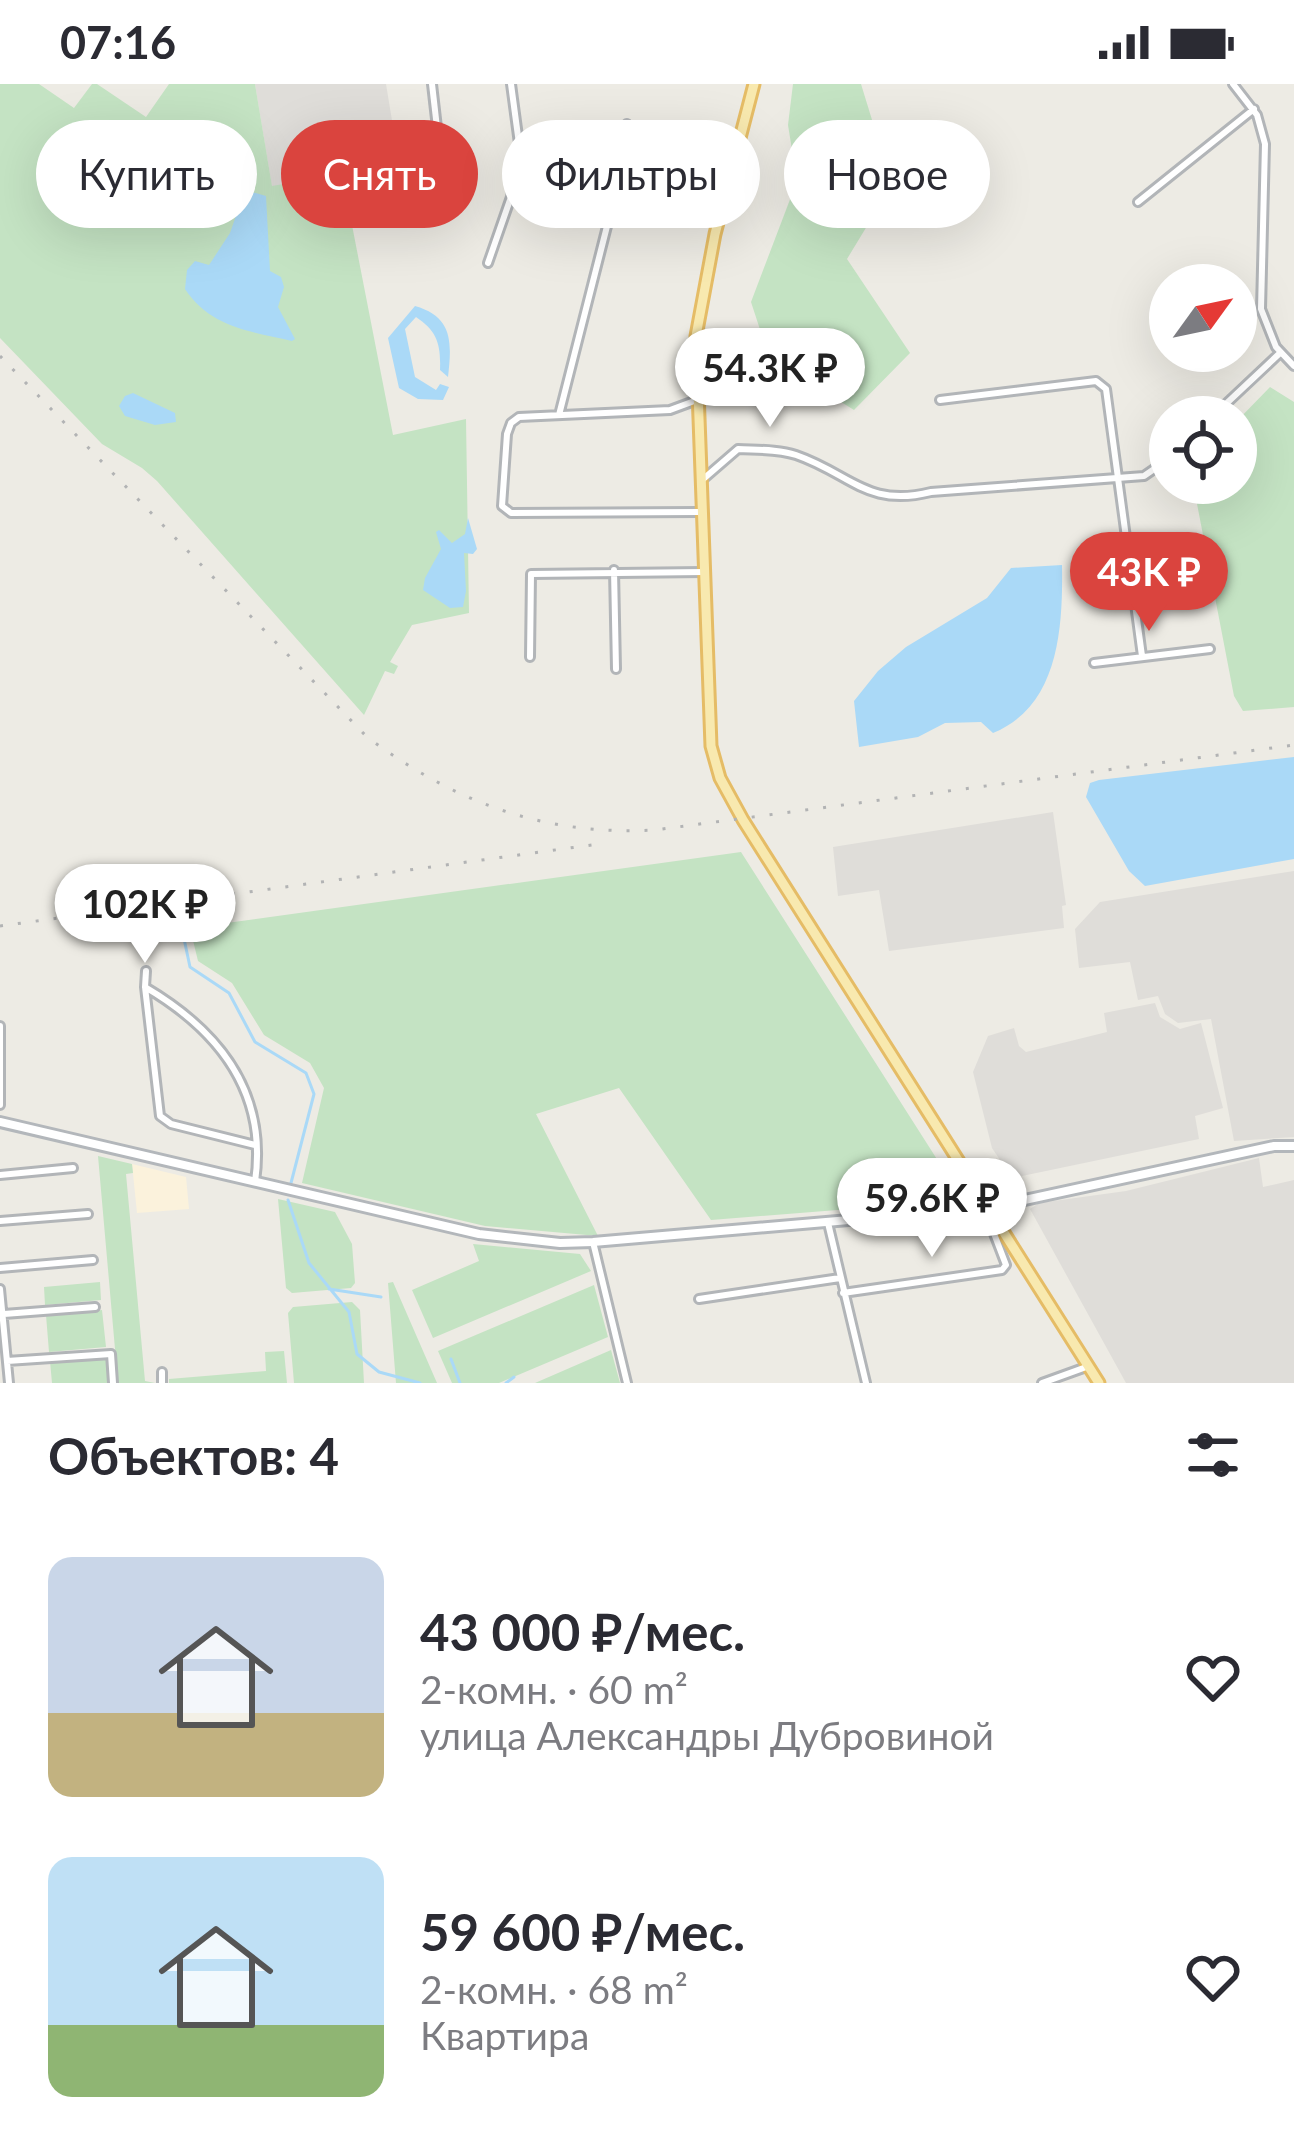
<!DOCTYPE html>
<html lang="ru">
<meta charset="utf-8">
<style>
:root{--surface:#fff;--page:#f7f7f7;--text:#2b2b33;--muted:#7c7c81;--accent:#da443e}
body{margin:0;font-family:Lato,sans-serif;background:var(--page);color:var(--text);height:100vh;display:flex;flex-direction:column;font-size:45px;white-space:nowrap}
*{box-sizing:border-box;margin:0}
p{font-size:39px;color:var(--muted)}
.icon{flex:none;width:66px;height:66px;fill:none;stroke:currentColor;stroke-width:2;stroke-linecap:round;stroke-linejoin:round}
.map{position:relative;height:1299px;overflow:hidden}
.panel{display:flex;flex-direction:column;background:var(--surface);flex:1}
.panel>*{flex:none}
.hud{position:absolute;left:36px;top:36px;width:1224px;height:108px;display:flex;gap:24px}
.needle{width:78px;rotate:57deg}
.buttons{position:absolute;left:1149px;top:180px;display:grid;gap:24px}
.buttons a{display:grid;place-items:center;width:108px;height:108px;border-radius:50%;background:var(--surface);box-shadow:0 12px 48px #0002;font-size:60px}
.price{position:absolute;translate:-50% -102px;padding:0 27px;border-radius:42px;background:#fff;color:#222;font-size:39px;line-height:78px;filter:drop-shadow(0 3px 6px #0008)}
.price::after{content:'';position:absolute;left:50%;top:72px;width:36px;height:27px;margin-left:-18px;background:inherit;clip-path:polygon(0 0,100% 0,50% 100%)}
.price.selected{background:var(--accent);color:#fff}
ul{padding:0;list-style:none}
li{display:flex;align-items:center;gap:36px;height:300px;padding:0 48px}
li span{display:grid;place-items:center;flex:none;width:336px;height:240px;border-radius:24px;color:#555}
li>.icon{margin-inline-start:auto}
span .icon{width:144px;height:144px;fill:#fffc;stroke-width:1}
li b{font-size:51px}
h2{display:flex;justify-content:space-between;align-items:center;height:144px;padding:0 48px;font-size:51px}
.chip{padding:0 42px;border-radius:54px;background:var(--surface);box-shadow:0 12px 48px #0002;font-size:42px;line-height:108px}
.chip.selected{background:var(--accent);color:#fff}
.status{display:flex;justify-content:space-between;align-items:center;height:84px;padding:0 60px;background:var(--surface);direction:ltr}
.status svg{height:33px;fill:currentColor}
.map>svg:first-child{display:block}
.commercial{fill:#fbf2dc}
.industrial{fill:#dfddd9}
.green{fill:#c4e3c3}
.water{fill:#aad9f7}
.lines{fill:none;stroke-linecap:round;stroke-linejoin:round}
.stream{stroke:#aad9f7;stroke-width:3}
.street-casing{stroke:#b2b5b8;stroke-width:12}
.secondary-casing{stroke:#b3b7bb;stroke-width:14}
.primary-casing{stroke:#e5bc66;stroke-width:15}
.street{stroke:#fff;stroke-width:6}
.secondary{stroke:#fff;stroke-width:8}
.primary{stroke:#f8e9af;stroke-width:9}
.rail{stroke:#b2b3b4;stroke-width:3;stroke-dasharray:3 15;stroke-linecap:butt}
</style>
<div class="status"><b>07:16</b><svg viewBox="0 0 49 12"><path d="M0 12V9h3v3zM5 12V6h3v6zM10 12V3h3v9zM15 12V0h3v12zM26 1h20v11H26zM47 4h2v5h-2z"/></svg></div>
<div class="map">
<svg width="1294" height="1299" viewBox="0 0 1294 1299">
<rect width="100%" height="100%" fill="#edebe4"/>
<path class="commercial" d="M132,1080L186,1093L189,1125L137,1129Z"/>
<path class="industrial" d="M255,0H386L399,79L272,103Z
M1053,728L1066,821L1062,822L1064,844L889,867L879,806L838,812L833,763Z
M1294,787V1053L1234,1057L1211,935L1178,939L1165,930L1158,912L1138,916L1130,878L1079,884L1075,845L1100,818Z
M1155,919L1160,933L1180,945L1201,939L1223,1024L1195,1032L1199,1055L1012,1094L992,1064L973,988L988,952L1014,944L1019,962L1026,968L1107,948L1104,929Z
M1259,1074L1263,1103L1294,1096V1299H1126L1030,1125L1039,1119L1126,1107Z"/>
<path class="green" d="M0,0H39L74,24L92,0H97L146,33L169,0H255L272,102L342,90L393,351L466,335L469,529L412,541L390,578L398,582L394,590L385,587L364,631L157,397L142,384L102,360L0,254Z
M793,0H861L892,101L847,175L910,269L854,326L769,273L751,218L797,97L788,41Z
M1270,303L1294,318V623L1243,627L1234,612L1193,399H1236V338Z
M741,768L963,1116L711,1136L619,1004L536,1030L598,1152L485,1142L302,1099L324,1004L310,979L264,951L232,899L198,877L190,844Z
M98,1072L132,1080L133,1089L126,1090L145,1297L155,1299H118Z
M278,1115L335,1128L352,1160L355,1199L351,1204L292,1209L286,1204Z
M473,1160L580,1170L591,1187L433,1254L412,1206L479,1177Z
M100,1198L101,1216L45,1221L44,1203Z
M393,1198L437,1299H396L388,1199Z
M594,1201L608,1253L499,1299H452L438,1267Z
M352,1218L360,1226L364,1299H294L288,1229L293,1223Z
M102,1226L106,1263L49,1268L46,1231Z
M611,1266L620,1299H535Z
M284,1267L287,1299H169V1295L266,1287L265,1268Z
M106,1272L109,1299H52L50,1277Z"/>
<path class="water" d="M245,106L266,112L270,187L281,193L284,203L278,223L295,255L292,257C250,247 211,244 185,205L187,186L195,177L209,181L230,149Z
M415,222C453,233 452,258 448,293L440,286C441,260 437,247 416,233L405,245L415,293L436,306L440,300L449,303L443,316L418,315L399,304L388,254Z
M133,309L175,329L176,338L155,341L125,332L119,322L125,312Z
M468,434L477,465L473,470L464,469L466,507L463,523L450,524L423,506L425,494L441,465L436,448L439,446L452,459L465,450Z
M1062,481C1063,544 1059,622 993,649L981,638L945,639L918,653L859,663L854,617L878,587L906,563L987,514L1011,484Z
M1294,673V775L1145,802L1129,787L1086,713L1090,699L1099,696Z"/>
<g class="lines">
<path class="stream" d="M179,831L190,883L229,909L255,958L306,989L314,1010L291,1099
M288,1116L309,1179L349,1228L357,1270L379,1288L420,1299
M329,1205L381,1213
M451,1275L460,1299
M506,1299L514,1293"/>
<g class="street-casing">
<path id="street" d="M1233,0L1257,31L1265,60L1261,225L1276,263L1294,282
M430,106L440,70L432,0
M1138,118L1254,25
M488,179L511,113L520,67L511,0
M697,316L670,326L519,333L511,339L507,350L502,422L511,429L700,428
M940,316L1096,297L1106,305L1142,572
M559,331L617,103L616,85L627,40
M1212,333L1280,269
M701,397L738,365C757,366 778,365 796,371C851,390 867,424 931,408L1144,392L1170,374
M614,486L616,585
M530,573L531,490L704,488
M1094,579L1210,565
M145,903L146,887
M0,1021V942
M255,1061L171,1040L160,1032L145,903C218,946 268,1008 255,1098
M0,1091L73,1084
M0,1137L88,1130
M828,1139L866,1299
M593,1158L627,1299
M0,1184L93,1176
M0,1205L9,1299
M843,1209L1002,1186L1006,1181L993,1147L999,1141
M699,1215L840,1194
M4,1230L95,1223
M7,1277L111,1270L113,1299
M162,1288V1299
M1042,1299L1089,1282"/>
</g>
<g class="secondary-casing">
<path id="secondary" d="M0,1038L479,1150L560,1159L593,1158L988,1124L1274,1062H1294"/>
</g>
<g class="primary-casing">
<path id="primary" d="M754,0L715,150L696,252L711,662L720,694L743,736L1099,1299"/>
</g>
<use href="#street" class="street"/>
<use href="#secondary" class="secondary"/>
<use href="#primary" class="primary"/>
<path class="rail" d="M0,272L367,653C456,719 544,752 655,746L1294,661
M0,842L606,759"/>
</g>
</svg>
<div class="buttons">
<a><svg class="needle" viewBox="-14 -14 28 28"><path d="M0-13l5 13h-10z" fill="#e53935"/><path d="M0 13l5-13h-10z" fill="#7c7c81"/></svg></a>
<a><svg class="icon" aria-label="locate" viewBox="0 0 24 24"><circle cx="12" cy="12" r="6"/><path d="M12 2v4M12 18v4M2 12h4M18 12h4"/></svg></a>
</div>
<b class="price" style="left:770px;top:346px">54.3K ₽</b>
<b class="price selected" style="left:1149px;top:550px">43K ₽</b>
<b class="price" style="left:145px;top:882px">102K ₽</b>
<b class="price" style="left:932px;top:1176px">59.6K ₽</b>
<div class="hud">
<a class="chip">Купить</a>
<a class="chip selected">Снять</a>
<a class="chip">Фильтры</a>
<a class="chip">Новое</a>
</div>
</div>
<section class="panel">
<h2>Объектов: 4<svg class="icon" aria-label="filters" viewBox="0 0 24 24"><path d="M4 7h16M4 17h16"/><circle cx="9" cy="7" r="2"/><circle cx="15" cy="17" r="2"/></svg></h2>
<ul>
<li><span style="background:linear-gradient(#c9d6e8 65%,#c2b280 0)"><svg class="icon" aria-label="home" viewBox="0 0 24 24"><path d="M3 11l9-7 9 7M6 9v11h12V9"/></svg></span><div><b>43 000 ₽/мес.</b><p>2-комн. · 60 m²</p><p>улица Александры Дубровиной</p></div><svg class="icon" aria-label="heart" viewBox="0 0 24 24"><path d="M12 20l-8-8c-3-5 5-10 8-4 3-6 11-1 8 4z"/></svg></li>
<li><span style="background:linear-gradient(#bfe0f5 70%,#8fb573 0)"><svg class="icon" aria-label="home" viewBox="0 0 24 24"><path d="M3 11l9-7 9 7M6 9v11h12V9"/></svg></span><div><b>59 600 ₽/мес.</b><p>2-комн. · 68 m²</p><p>Квартира</p></div><svg class="icon" aria-label="heart" viewBox="0 0 24 24"><path d="M12 20l-8-8c-3-5 5-10 8-4 3-6 11-1 8 4z"/></svg></li>
</ul>
</section>
